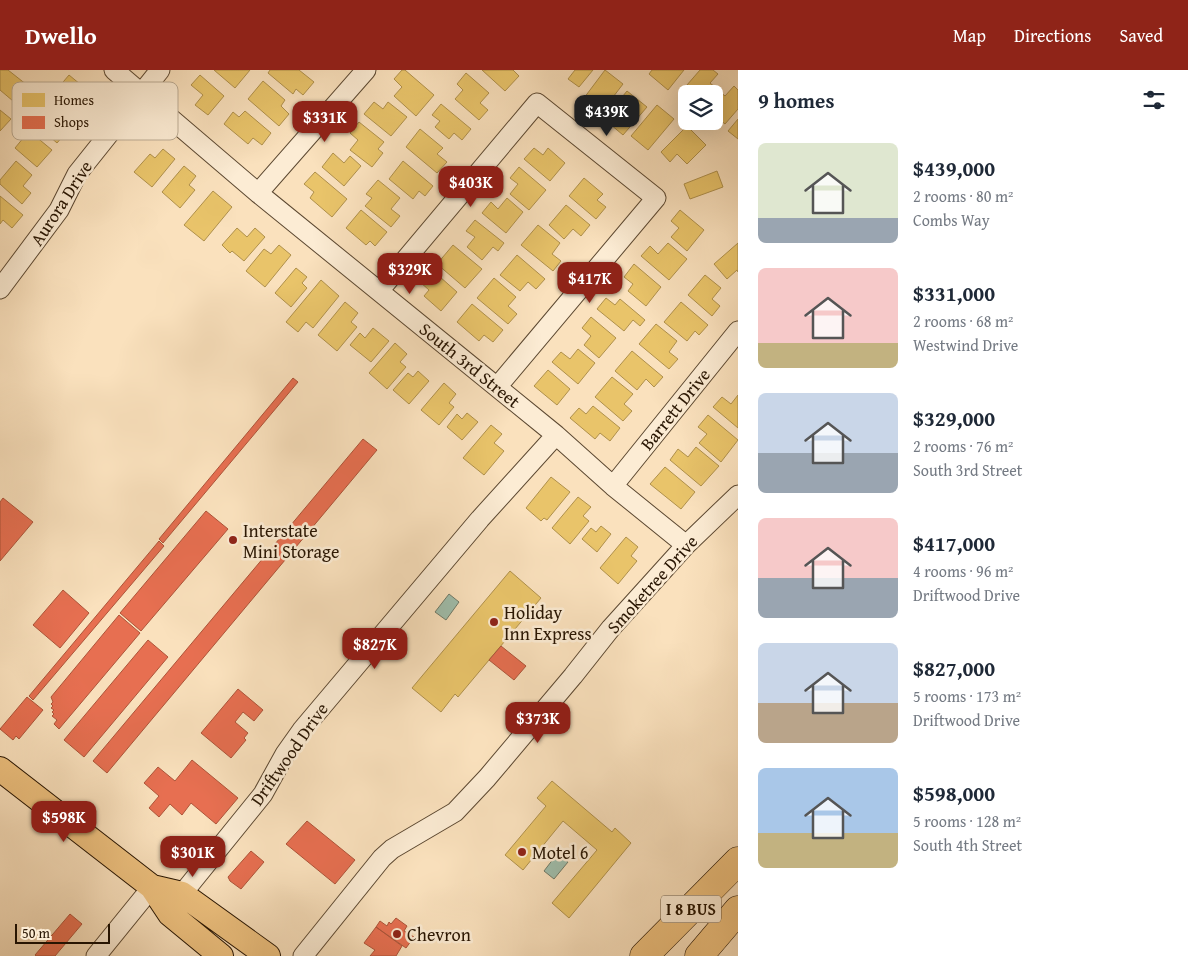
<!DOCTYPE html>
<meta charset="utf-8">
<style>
:root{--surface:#fff;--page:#f2f2f3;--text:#1f2937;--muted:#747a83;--accent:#8f2418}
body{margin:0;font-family:"Gentium Book Plus",serif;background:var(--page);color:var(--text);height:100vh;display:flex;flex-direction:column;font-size:19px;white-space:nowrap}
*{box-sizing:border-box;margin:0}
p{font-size:16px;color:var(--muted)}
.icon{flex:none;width:28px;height:28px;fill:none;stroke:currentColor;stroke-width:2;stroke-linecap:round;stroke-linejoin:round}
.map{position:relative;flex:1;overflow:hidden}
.side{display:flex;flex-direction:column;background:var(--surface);width:450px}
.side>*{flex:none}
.controls{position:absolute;left:678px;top:15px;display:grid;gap:10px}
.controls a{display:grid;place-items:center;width:45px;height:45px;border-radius:8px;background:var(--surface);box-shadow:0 5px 20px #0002;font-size:25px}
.scale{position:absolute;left:15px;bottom:12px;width:95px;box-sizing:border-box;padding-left:5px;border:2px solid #281502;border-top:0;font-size:14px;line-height:18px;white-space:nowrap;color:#281502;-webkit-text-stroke:4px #fcecd4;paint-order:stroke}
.price{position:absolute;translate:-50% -42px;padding:0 11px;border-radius:10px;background:var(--accent);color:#fff;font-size:16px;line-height:32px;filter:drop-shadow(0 1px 2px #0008)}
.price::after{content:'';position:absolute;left:50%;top:30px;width:15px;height:11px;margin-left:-8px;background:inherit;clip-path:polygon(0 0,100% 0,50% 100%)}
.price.current{background:#222;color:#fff}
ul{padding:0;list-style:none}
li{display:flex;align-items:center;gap:15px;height:125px;padding:0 20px}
li span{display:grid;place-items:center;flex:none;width:140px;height:100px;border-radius:8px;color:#555}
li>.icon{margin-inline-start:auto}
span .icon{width:60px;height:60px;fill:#fffc;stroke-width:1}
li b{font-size:21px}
h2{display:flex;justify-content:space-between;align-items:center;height:60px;padding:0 20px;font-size:21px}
header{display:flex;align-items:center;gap:30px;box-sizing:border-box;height:70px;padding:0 25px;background:var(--accent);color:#fff}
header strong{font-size:24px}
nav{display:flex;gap:28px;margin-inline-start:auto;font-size:18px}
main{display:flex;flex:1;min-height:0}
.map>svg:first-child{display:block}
.water{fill:#9fbeac;stroke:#6f7a68}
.homes{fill:#e9c46a;stroke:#af904b}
.shops{fill:#e76f51;stroke:#ae5439}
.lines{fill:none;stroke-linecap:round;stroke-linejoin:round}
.minor-casing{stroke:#5c4831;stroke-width:21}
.major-casing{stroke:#281502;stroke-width:26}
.highway-casing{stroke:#281502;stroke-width:29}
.minor{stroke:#fcecd4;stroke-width:19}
.major{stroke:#edc07e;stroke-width:24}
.highway{stroke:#edc07e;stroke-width:28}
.poi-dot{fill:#8f2418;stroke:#fcecd4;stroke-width:2}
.labels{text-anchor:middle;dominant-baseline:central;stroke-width:5;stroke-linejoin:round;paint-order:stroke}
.shield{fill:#fcecd4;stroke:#685641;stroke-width:1}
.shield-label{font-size:16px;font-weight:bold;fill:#281502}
.street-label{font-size:18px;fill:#281502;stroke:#fcecd4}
.poi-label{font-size:18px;fill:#281502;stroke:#fcecd4;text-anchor:start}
.key{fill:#fcecd4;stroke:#bcac95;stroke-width:1}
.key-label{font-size:14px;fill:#281502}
</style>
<header>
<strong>Dwello</strong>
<nav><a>Map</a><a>Directions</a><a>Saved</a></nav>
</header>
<main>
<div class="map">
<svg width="738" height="886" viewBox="0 0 738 886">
<rect width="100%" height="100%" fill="#fae1bd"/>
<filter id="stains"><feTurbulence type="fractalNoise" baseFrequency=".004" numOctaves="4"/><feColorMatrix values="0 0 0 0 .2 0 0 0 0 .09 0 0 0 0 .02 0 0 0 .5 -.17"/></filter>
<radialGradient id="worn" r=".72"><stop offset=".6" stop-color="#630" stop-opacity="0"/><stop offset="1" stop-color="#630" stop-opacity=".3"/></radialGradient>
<path class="water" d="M449,524L459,532L446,550L435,542Z
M557,784L568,792L554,809L544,801Z"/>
<path class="homes" d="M0,0H8L27,15L13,31L0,20Z
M214,0H250L235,18Z
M270,0H299L314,12L303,25L296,19L293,24L268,3Z
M402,0H405L434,25L416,46L394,26L402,17L394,9Z
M482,0H513L519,6L505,21Z
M575,0H593L579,17L568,9Z
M605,0L623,14L610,31L606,28L598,38L584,28Z
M652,0H684L668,20L649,4Z
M700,0H713L718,4L710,13L716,18L712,24H686V28L680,23Z
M466,3L489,23L480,33L488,40L479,50L455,29L463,20L457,14Z
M69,5L86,19L81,26L90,34L79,46L53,24Z
M200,5L224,26L208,45L195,35L203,25L191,15Z
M263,11L285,30L281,36L289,44L279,56L248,29Z
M734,16L738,20V39L725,54L714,45V29L720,22L725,26Z
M627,21L647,37L623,65L604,49Z
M48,32L66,47L61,52L69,59L57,73L32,51Z
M374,32L383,39L388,32L407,47L391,66L364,44Z
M441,34L471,59L462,70L454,63L449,69L435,57L440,51L432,45Z
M657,35L674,49L648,80L631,66Z
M0,40L11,49L0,61Z
M245,41L271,63L262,75L253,68L248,74L224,54L233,42L239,47Z
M738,49V69L728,61Z
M359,52L384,72L378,79L383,83L372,97L350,80L358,70L350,63Z
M687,56L706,75L687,94L677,84L670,92L661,82Z
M420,59L443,78L437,84L447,92L437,103L406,77Z
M29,61L52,80L37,97L15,78Z
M534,78L543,85L548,78L565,93L550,111L524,89Z
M163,79L175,89L152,117L134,102L150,84L155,88Z
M333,83L344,93L350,86L361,96L344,116L322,97Z
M16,91L32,105L23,116L31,123L22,134L0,114V110Z
M403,91L433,116L425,126L419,121L413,129L389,109Z
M184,96L196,106L189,115L195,120L180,138L162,122Z
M519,97L546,120L529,140L510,124L518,114L510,108Z
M717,101L723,117L690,129L684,114Z
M315,102L347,129L332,147L310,128L314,122L304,114Z
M584,108L603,124L597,130L606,137L596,149L569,126Z
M378,110L400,128L391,139L400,146L391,157L365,136L372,128L366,124Z
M213,121L232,137L204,171L184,155Z
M0,126L23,145L12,158L3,150L0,154Z
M507,128L523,142L506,163L482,143L491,132L498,139Z
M566,135L590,155L581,166L573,159L564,169L549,155Z
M361,140L387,162L375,176L370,171L366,175L346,158Z
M680,140L704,160L687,181L671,167L679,158L671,151Z
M475,150L504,173L498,181L493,177L482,190L467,177L475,167L466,161Z
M538,155L560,173L552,184L561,191L553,201L521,175Z
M237,158L247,167L255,158L265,167L244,191L232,181L230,183L222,175Z
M668,173L687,189L669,210L641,186L650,176L658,184Z
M738,173V202L737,200L727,209L714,194Z
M279,175L291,185L265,217L246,201L264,179L271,184Z
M453,175L482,199L465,218L437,194Z
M517,185L545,209L536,219L528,212L520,221L500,205Z
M634,194L661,217L646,236L628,221L633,214L624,207Z
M296,198L307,207L302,213L307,218L291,237L275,223Z
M431,199L457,222L441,241L424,226L429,220L420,212Z
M705,205L721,218L712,229L720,236L712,246L688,225Z
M494,208L516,227L508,236L517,244L508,254L477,228Z
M321,210L339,226L313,258L306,252L298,262L286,252Z
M606,228L615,235L620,229L645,250L640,256L633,250L624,261L597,239Z
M345,232L358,243L351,252L357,257L337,281L318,265Z
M681,232L708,255L699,265L695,261L687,271L664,252Z
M472,234L503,260L493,272L484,265L479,271L457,252Z
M591,247L616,268L599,288L584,275L591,266L582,258Z
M656,254L677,271L669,282L678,289L669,299L639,274Z
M373,258L389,271L371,292L350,275L360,263L365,268Z
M395,273L407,284L400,292L406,297L387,319L369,303Z
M578,279L595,293L578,314L552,292L561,282L570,289Z
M632,281L663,307L654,317L646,309L637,320L615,301Z
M548,300L570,319L557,335L534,316Z
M418,301L429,311L409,334L393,320L408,303L413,307Z
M612,307L633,324L624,334L632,341L623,351L595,327Z
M444,313L456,324L449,333L454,337L439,355L421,340Z
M738,325V358L713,337L722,327L731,334Z
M593,336L620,358L610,371L600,363L595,369L570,348L579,338L586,344Z
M467,343L478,352L462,370L447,357L457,344L462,349Z
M708,345L738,370L721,392L699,373L707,364L698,357Z
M491,355L502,364L494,373L504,381L484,405L463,388Z
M696,377L719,396L701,416L670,390L678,379L688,387Z
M665,397L695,422L681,439L650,414Z
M551,407L570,422L547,450L544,448L541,451L526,438Z
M578,427L591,437L583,446L589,451L570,474L552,458Z
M601,456L611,464L597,482L582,469L591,458L596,462Z
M626,467L638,477L631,486L637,491L618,514L600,498Z
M510,501L541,528L458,627L455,624L441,642L412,618Z
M552,711L612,762L615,758L631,773L569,848L552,833L597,780L563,751L523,800L505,785L546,736L537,728Z"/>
<path class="shops" d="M293,308L298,312L163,473L159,469Z
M363,369L377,380L107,703L93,691Z
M3,428L33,452L0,491V432Z
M206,441L228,459L141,561L120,543Z
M159,471L164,476L33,630L29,626Z
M63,520L89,543L60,578L33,555Z
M119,545L140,563L59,659L54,654L57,650L52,646L54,644L52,642L54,640L51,638L53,636L51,634L53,632L51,627Z
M148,570L168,587L84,687L64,670Z
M501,576L526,596L514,610L489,590Z
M238,619L263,640L254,651L243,642L235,652L248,663L244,668L246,670L231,688L201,663Z
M27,627L43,640L19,669L16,666L13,670L0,659Z
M192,690L238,728L216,754L191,733L182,745L170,734L159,747L149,738L159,726L144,713L158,697L175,711Z
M307,751L355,790L335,814L286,774Z
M251,781L264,792L241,819L230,811L228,807Z
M70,844L82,854L55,886H36L35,885Z
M396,848L407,856L404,861L414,867L406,878L376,857L380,851L387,856L389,852L391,854Z
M376,857L402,876L396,886H370L375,880L364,873Z"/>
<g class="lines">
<g class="minor-casing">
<path id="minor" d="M114,0L258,123L556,365L613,416L686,475
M258,123L366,0
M0,219L59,140L77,104L160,0
M379,221L537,33L656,128L497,317
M613,416L738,261
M182,824L263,724L285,684L302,660L480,449L556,365
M96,886L152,817
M303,886L382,788L392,779L455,742L487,708L573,606L611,558L686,475L738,425"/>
</g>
<g class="major-casing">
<path id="major" d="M0,699L152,817L170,844L221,886
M152,817L182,824L268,886"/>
</g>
<g class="highway-casing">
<path id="highway" d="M644,886L738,791
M699,886L738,840"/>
</g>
<use href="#minor" class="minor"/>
<use href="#major" class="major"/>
<use href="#highway" class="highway"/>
</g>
<g class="poi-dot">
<circle cx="233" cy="470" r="5"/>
<circle cx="494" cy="552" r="5"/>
<circle cx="522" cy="782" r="5"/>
<circle cx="397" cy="864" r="5"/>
</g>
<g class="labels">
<rect class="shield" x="661" y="825.5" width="60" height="27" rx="4"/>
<g class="shield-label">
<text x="691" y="839">I 8 BUS</text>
</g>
<g class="street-label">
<text transform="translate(61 133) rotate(-57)">Aurora Drive</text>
<text transform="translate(470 295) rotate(39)">South 3rd Street</text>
<text transform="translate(675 339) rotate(-51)">Barrett Drive</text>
<text transform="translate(652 514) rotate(-48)">Smoketree Drive</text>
<text transform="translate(289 684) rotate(-55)">Driftwood Drive</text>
</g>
<g class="poi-label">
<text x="243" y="460">Interstate<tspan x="243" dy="21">Mini Storage</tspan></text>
<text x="504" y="542">Holiday<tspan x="504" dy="21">Inn Express</tspan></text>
<text x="532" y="782">Motel 6</text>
<text x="407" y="864">Chevron</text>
</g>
</g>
<rect x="12" y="12" width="166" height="58" rx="8" class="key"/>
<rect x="22" y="23" width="23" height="14" fill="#e9c46a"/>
<rect x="22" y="46" width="23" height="13" fill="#e76f51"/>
<g class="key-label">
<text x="54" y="35">Homes</text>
<text x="54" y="57">Shops</text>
</g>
<rect width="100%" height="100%" filter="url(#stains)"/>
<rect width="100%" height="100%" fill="url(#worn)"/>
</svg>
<div class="controls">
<a><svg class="icon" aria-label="layers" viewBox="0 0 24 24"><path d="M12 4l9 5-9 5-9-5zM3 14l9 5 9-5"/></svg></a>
</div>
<div class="scale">50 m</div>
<b class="price current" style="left:607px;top:67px">$439K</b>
<b class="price" style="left:325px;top:73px">$331K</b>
<b class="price" style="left:471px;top:138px">$403K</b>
<b class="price" style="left:410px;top:225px">$329K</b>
<b class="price" style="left:590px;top:234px">$417K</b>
<b class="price" style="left:375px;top:600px">$827K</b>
<b class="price" style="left:538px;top:674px">$373K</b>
<b class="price" style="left:64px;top:773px">$598K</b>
<b class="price" style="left:193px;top:808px">$301K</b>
</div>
<section class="side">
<h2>9 homes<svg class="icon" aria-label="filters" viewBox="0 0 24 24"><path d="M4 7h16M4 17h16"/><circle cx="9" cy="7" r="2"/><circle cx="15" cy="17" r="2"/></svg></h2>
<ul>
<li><span style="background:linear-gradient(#dfe7d0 75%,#9aa5b1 0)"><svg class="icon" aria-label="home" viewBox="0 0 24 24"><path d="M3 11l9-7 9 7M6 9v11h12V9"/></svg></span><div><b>$439,000</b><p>2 rooms · 80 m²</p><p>Combs Way</p></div></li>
<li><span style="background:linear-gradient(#f6c9c9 75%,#c2b280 0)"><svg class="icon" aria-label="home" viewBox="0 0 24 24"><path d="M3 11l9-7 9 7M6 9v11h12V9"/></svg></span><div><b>$331,000</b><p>2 rooms · 68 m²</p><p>Westwind Drive</p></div></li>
<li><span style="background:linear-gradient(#c9d6e8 60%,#9aa5b1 0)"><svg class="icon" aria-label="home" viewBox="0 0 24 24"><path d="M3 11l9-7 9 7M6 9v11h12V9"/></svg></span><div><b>$329,000</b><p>2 rooms · 76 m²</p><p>South 3rd Street</p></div></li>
<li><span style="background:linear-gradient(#f6c9c9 60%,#9aa5b1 0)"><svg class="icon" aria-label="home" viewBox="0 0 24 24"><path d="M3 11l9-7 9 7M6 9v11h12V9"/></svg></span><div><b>$417,000</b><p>4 rooms · 96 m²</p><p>Driftwood Drive</p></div></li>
<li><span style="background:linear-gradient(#c9d6e8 60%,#b9a48a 0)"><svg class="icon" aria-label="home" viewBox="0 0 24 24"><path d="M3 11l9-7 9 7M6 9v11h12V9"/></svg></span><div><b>$827,000</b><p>5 rooms · 173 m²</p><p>Driftwood Drive</p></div></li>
<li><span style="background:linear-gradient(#a9c7e8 65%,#c2b280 0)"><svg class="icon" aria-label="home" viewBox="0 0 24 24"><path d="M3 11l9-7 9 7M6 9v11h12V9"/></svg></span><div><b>$598,000</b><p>5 rooms · 128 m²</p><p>South 4th Street</p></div></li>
</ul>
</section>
</main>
